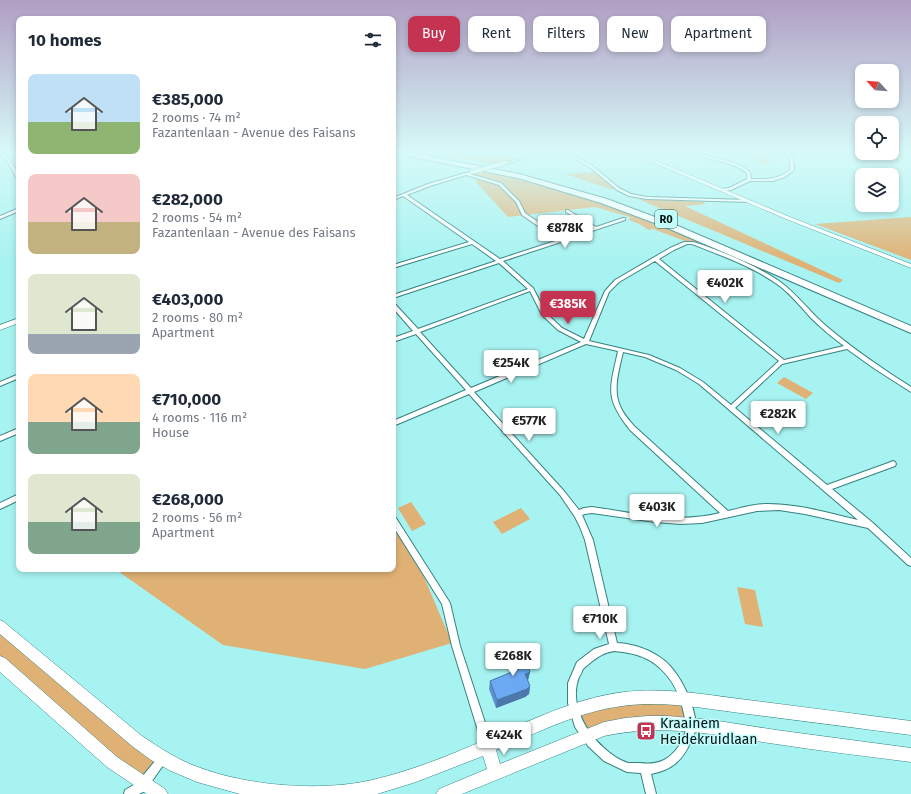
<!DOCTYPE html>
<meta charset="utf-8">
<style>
:root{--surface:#fff;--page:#f6f6f7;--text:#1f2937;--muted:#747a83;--accent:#c43452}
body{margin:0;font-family:"Fira Sans",sans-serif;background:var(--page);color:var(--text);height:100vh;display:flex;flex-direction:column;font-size:15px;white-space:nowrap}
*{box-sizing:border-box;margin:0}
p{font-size:13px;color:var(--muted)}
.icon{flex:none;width:22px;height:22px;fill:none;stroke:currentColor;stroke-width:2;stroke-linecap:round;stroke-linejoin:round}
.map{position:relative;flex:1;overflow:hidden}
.sheet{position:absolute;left:16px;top:16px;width:380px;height:556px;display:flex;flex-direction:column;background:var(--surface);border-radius:8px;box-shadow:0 2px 6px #0003}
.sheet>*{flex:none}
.hud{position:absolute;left:408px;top:16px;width:380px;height:36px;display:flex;gap:8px}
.needle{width:26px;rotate:296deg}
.fabs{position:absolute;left:855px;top:64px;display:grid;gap:8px}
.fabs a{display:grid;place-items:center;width:44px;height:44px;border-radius:8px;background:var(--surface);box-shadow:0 2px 6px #0003;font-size:20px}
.price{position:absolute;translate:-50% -34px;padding:0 9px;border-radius:4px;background:#fff;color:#222;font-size:13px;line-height:26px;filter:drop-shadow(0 1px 2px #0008)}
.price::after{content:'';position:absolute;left:50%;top:24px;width:12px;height:9px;margin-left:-6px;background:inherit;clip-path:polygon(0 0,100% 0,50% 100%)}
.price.current{background:var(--accent);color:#fff}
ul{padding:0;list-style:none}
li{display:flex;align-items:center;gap:12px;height:100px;padding:0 12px}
li span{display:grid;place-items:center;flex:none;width:112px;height:80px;border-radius:8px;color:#555}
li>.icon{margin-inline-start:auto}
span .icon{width:48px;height:48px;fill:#fffc;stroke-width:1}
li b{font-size:17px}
h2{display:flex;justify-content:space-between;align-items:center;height:48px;padding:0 12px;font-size:17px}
.chip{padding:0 14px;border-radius:8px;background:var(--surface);box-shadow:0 2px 6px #0003;font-size:14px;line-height:36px}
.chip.current{background:var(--accent);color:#fff}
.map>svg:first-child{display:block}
.green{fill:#dfb174}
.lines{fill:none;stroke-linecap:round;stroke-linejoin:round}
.street-casing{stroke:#368281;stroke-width:2}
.secondary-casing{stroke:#368281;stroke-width:1}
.highway-casing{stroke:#368281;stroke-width:2}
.street{fill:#fff;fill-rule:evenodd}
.secondary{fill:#fff;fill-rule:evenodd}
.highway{fill:#fff;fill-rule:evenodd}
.street-bridge-casing{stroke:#368281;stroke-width:5;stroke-linecap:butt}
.street-bridge{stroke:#fff;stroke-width:4}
.wall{fill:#5c92d1}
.shaded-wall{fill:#4b77aa}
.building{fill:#6baaf3;stroke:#4b77aa}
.labels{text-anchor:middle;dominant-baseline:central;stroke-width:3;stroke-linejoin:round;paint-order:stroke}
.shield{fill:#c2fdfb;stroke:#3a5857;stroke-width:1}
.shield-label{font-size:11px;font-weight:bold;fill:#011}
.near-poi-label{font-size:14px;fill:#011;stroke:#c2fdfb;text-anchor:start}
</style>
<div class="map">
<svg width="911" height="794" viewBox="0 0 911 794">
<rect width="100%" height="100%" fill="#a7f3f1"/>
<path class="green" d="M421,151H441L488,159L505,155L512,160L493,164Z
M750,151H764L770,154L763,155L775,162L763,164L752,156Z
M482,171C558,187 630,212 701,243L685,241L653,229L649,230L639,224L629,220L630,217L595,207L508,217L475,181L481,177L472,174Z
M596,172L615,189H610L565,174Z
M638,199L704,202L705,204L685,206L843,280L839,283Z
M911,217V260L815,224Z
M784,377L813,393L806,399L777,383Z
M411,502L426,524L412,531L398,508Z
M521,508L530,519L502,534L493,522Z
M393,526L424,577L452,643L365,669L223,645L115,569H393Z
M737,587L755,590L763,627L745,624Z
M0,631L156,761L142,778L0,659Z
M680,703L684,713L683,717L590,729L587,728L581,718V715L607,704Z"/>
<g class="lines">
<g class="street-casing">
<path id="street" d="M547,151H552L505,164L503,163Z
M563,151H567L594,167L619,188L631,194L647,197L748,200L750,201L748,202L647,199L629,196L617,190L592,169Z
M690,151C697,151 702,154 709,156C724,160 738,162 750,172L751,179C768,179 776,180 790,170C791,161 789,156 782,151C793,151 794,161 794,170L785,177L773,181H750L731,190L722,191H721V189L729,188L747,179V173C729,159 708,162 690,151Z
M0,152C8,157 19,170 19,180L17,179L7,161L0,155Z
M469,172L471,173L470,174L501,183L519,201L525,213L562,238L592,228L566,212V210H568L596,227L623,218H625V220L565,240V242H561L503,261L533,288L546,313L562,328L584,339L605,291L615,280L670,248L684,242H693C720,250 755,265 779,281C796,293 809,311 825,325C852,348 881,368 911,387V392L875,369L847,349L782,364L735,408L827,485L891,462L893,461L895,462L896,464L895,466L832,489L873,523L911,558V566L908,565L868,528L805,514L779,510L757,511L702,523L680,524L655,522L592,513L585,514L582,515L593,540L617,643C635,644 651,650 665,661C681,675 695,705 696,726C696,731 693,736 691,741C683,760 672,770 651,774L656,794H646L641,773L627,772L604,761L588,746L575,727L568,703V683L577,662L594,649L609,644L585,540L580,527L575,517L560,495L469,394L393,426V421L466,390L416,334L393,342V338L413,331L393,308V303L395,304L418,329L528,289L499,263L393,298V295L496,261L472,244L393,268V265L469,242L403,196L393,200V198L428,184ZM466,175L499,185L516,202L522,215L558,240L500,259L407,195L430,186ZM687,244H692C722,256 755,267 781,287C792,296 801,307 811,318C821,328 832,337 844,346L784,360L659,259L674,250ZM655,261L779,361L731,405L703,382L680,368L649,355L589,341L609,292L619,282ZM530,291L542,315L558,330L581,342L471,388L420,332ZM586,344L618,351C610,389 604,397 630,430L720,513C677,524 635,513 592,507L584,508L579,510L564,491L474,392ZM623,352L645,357L676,370L699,384L858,520C829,513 798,504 767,504C754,504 741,508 728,511L634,426C630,421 624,415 621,408C612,391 619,370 623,352ZM614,651C626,652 638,654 649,660C669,672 680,692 684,714C685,719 687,724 686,729C684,741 675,754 664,760C656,764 648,764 640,763C636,763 632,763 628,763C619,760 610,754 603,747C585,731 569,702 579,677C581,675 582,671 583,669C585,667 588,665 590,663C599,656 603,653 614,651Z
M19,208V211L0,219V216Z
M19,374V378L0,386V382Z
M19,428V433L0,441V436Z
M19,494V500L0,509V503Z
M393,517L396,518L450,603L460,646L493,747L491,750L488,752L485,750L483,747L452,646L442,604L393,526Z
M163,753L166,755L168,758L166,761L145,791L139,794H124L125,790L137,783L160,755Z"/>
</g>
<g class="secondary-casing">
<path id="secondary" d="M626,151H633L790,217L911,264V268L786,219Z
M19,318V323L0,330V325Z
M0,620L4,622L142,736C160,748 178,760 198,767C247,786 321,792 372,780C411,771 448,756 485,740C530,721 575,698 624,692C666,687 707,695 748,700C802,707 857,714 911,721V735C857,728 803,721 748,714C707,709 664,700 622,706C577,712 537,733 496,750L500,764L604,722L625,718L647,716H668L712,720L776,730L911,748V762C866,756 821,751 776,744C714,735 666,723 604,736L462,794H436L439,789L487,769L483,756L416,782L377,794H240L197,782L171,771L151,760L132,746L0,634Z
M0,656L5,658L117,757L165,789L168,794H147L107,767L0,672Z"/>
</g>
<g class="highway-casing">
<path id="highway" d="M393,151H403L519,174L607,199L671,223L911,326V333L665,227L601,203L518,178L393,153Z"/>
</g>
<use href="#street" class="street"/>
<use href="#secondary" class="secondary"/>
<use href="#highway" class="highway"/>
<g class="street-bridge-casing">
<path id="street-bridge" d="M472,172L505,163"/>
</g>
<use href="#street-bridge" class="street-bridge"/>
</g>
<path class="wall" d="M509,646L530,672L528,680L530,686L529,694L525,697L496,708L489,689L490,681L515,671L508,654Z"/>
<path class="shaded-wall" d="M530,672L528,680L523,682L525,674Z
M530,686L529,694L525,697L496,708L497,700Z"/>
<path class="building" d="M518,643L530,672L525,674L530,686L527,689L497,700L490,681L519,669L509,646Z"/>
<linearGradient id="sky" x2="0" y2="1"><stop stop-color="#b09ec3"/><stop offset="0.58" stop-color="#d7faf9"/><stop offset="1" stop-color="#d7faf9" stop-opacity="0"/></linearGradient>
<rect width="911" height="262" fill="url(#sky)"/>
<defs>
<g id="bus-square" transform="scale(1)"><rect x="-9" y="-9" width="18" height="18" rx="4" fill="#c43452" stroke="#c2fdfb"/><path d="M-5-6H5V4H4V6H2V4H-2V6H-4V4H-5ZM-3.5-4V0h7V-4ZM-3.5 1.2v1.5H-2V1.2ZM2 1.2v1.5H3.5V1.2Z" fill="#fff"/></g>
</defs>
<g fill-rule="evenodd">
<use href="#bus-square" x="646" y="731"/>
</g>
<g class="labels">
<rect class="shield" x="655" y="210" width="22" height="18" rx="3"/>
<g class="shield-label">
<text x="666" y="219">R0</text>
</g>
<g class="near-poi-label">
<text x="660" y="723">Kraainem<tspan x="660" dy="16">Heidekruidlaan</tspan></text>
</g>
</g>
</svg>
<div class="fabs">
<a><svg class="needle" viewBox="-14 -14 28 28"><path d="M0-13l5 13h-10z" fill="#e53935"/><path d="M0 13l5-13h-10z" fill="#747a83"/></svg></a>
<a><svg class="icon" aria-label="locate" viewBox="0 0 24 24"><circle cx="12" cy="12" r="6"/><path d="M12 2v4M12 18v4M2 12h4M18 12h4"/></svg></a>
<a><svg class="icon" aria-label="layers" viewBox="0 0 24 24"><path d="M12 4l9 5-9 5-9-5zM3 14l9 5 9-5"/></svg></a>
</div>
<b class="price" style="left:565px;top:249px">€878K</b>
<b class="price" style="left:725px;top:304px">€402K</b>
<b class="price current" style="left:568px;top:325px">€385K</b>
<b class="price" style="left:511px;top:384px">€254K</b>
<b class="price" style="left:778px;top:435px">€282K</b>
<b class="price" style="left:529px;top:442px">€577K</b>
<b class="price" style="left:657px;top:528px">€403K</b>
<b class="price" style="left:600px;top:640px">€710K</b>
<b class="price" style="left:513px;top:677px">€268K</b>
<b class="price" style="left:504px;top:756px">€424K</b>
<div class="hud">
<a class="chip current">Buy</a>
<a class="chip">Rent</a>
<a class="chip">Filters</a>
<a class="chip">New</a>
<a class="chip">Apartment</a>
</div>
<section class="sheet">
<h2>10 homes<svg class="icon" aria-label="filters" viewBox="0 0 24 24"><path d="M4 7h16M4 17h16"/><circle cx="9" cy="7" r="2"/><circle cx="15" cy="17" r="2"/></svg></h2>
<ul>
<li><span style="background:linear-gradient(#bfe0f5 60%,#8fb573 0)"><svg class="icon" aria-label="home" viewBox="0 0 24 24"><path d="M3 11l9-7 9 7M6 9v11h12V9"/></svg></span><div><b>€385,000</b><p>2 rooms · 74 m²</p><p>Fazantenlaan - Avenue des Faisans</p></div></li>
<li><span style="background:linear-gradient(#f6c9c9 60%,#c2b280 0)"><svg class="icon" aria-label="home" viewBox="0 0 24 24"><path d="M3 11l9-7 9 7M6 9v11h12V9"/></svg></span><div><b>€282,000</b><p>2 rooms · 54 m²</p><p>Fazantenlaan - Avenue des Faisans</p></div></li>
<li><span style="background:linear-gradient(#dfe7d0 75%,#9aa5b1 0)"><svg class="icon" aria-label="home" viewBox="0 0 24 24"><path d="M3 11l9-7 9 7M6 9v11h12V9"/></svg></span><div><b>€403,000</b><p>2 rooms · 80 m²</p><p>Apartment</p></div></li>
<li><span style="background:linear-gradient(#ffd9b3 60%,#7fa58c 0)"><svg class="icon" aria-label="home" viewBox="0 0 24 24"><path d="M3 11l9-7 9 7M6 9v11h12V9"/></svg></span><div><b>€710,000</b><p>4 rooms · 116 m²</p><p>House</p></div></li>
<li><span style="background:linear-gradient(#dfe7d0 60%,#7fa58c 0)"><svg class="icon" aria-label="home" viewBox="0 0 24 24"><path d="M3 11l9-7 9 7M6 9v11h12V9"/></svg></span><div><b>€268,000</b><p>2 rooms · 56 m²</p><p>Apartment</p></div></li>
</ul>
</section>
</div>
